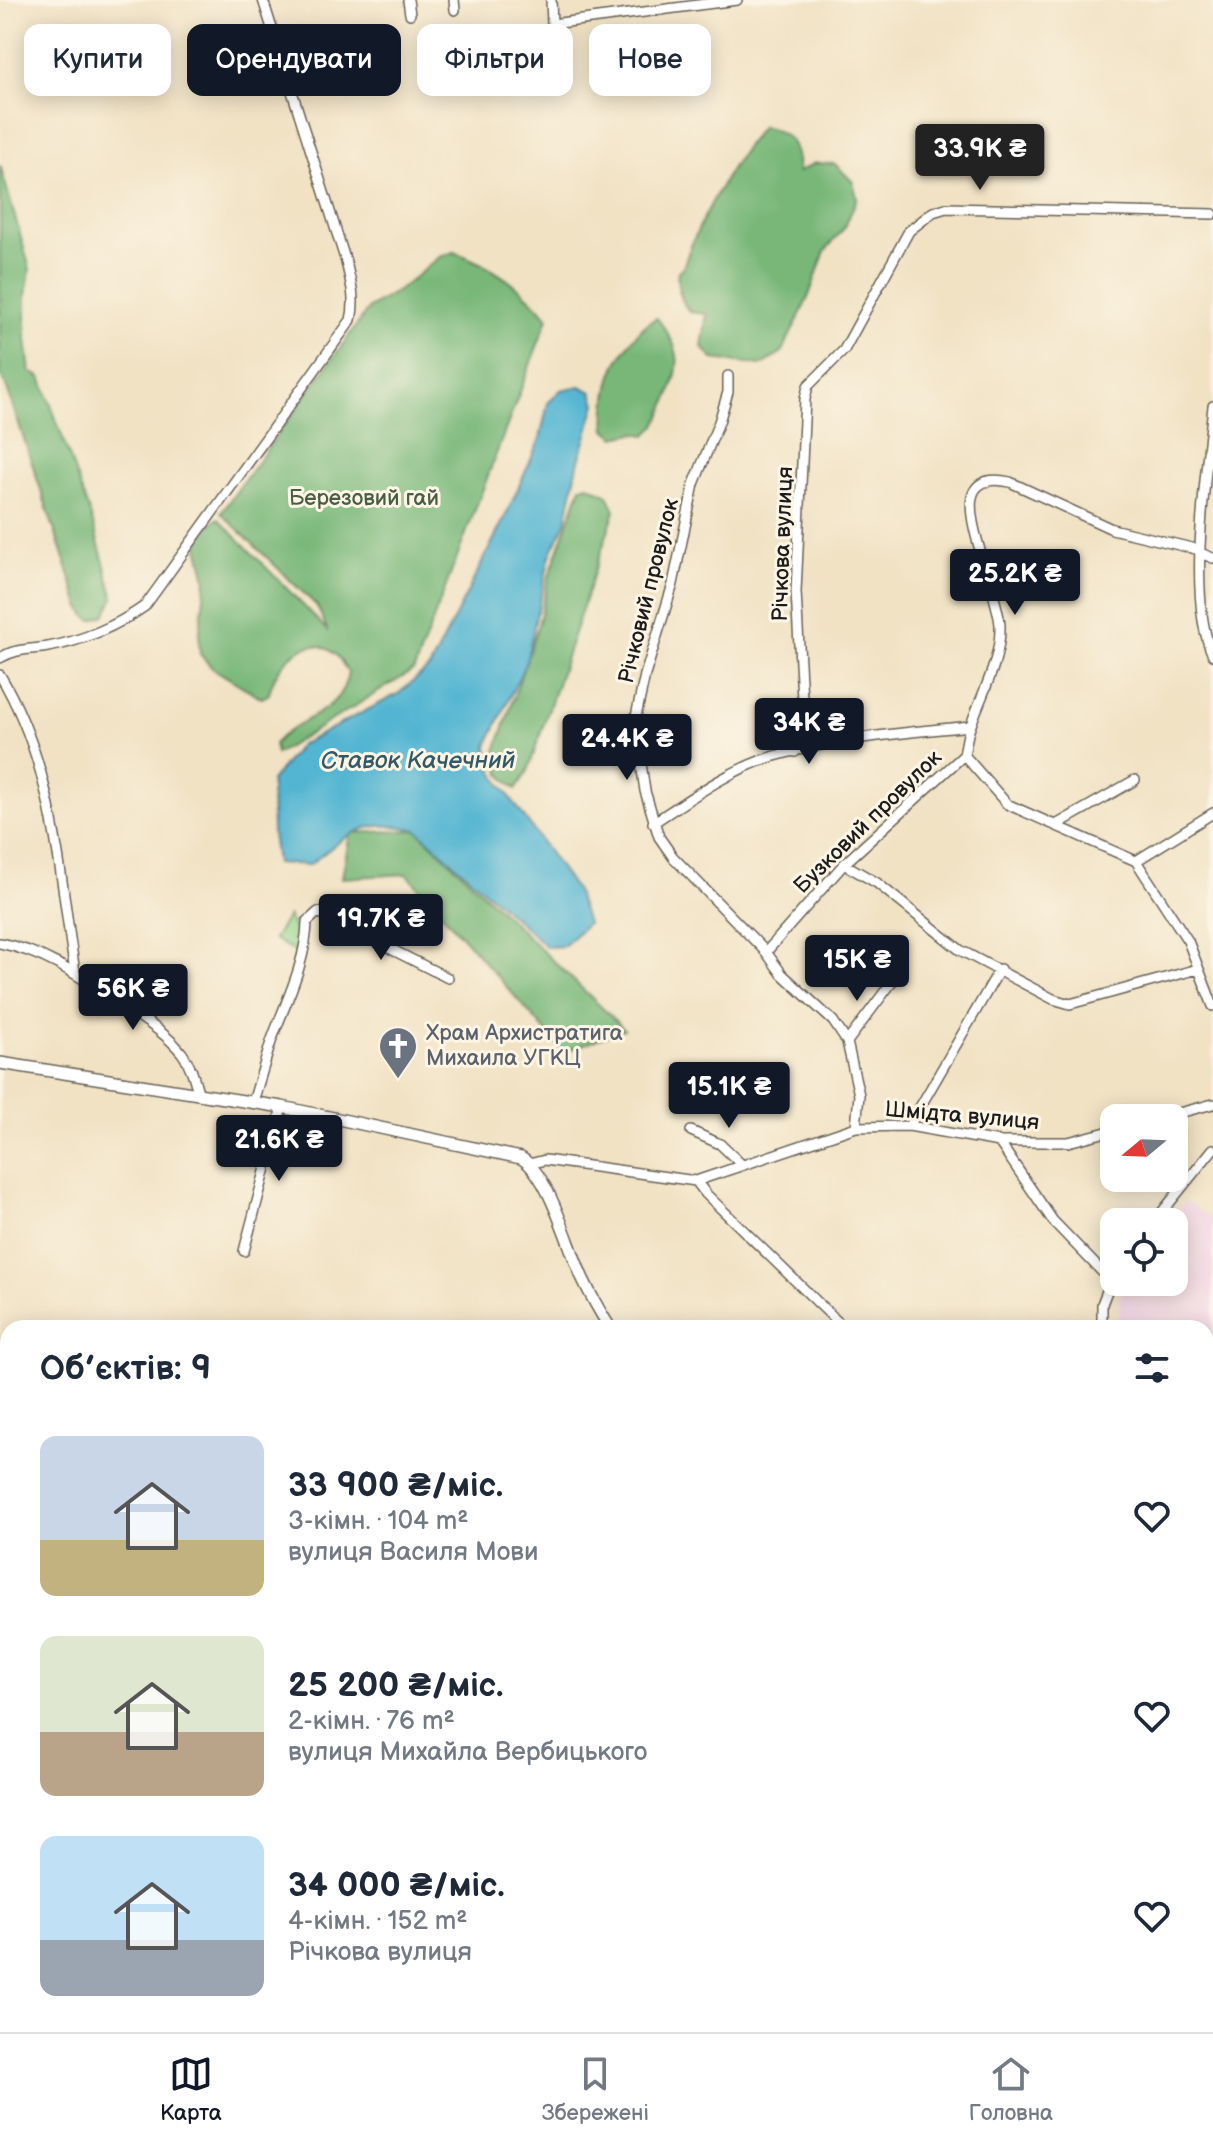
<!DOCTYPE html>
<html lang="uk">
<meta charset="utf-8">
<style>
:root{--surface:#fff;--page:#f6f6f7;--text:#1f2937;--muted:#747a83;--line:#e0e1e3;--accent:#111827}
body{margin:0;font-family:"Balsamiq Sans",sans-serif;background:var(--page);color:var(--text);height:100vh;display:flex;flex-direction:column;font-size:30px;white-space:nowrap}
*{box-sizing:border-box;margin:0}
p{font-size:26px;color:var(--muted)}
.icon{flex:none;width:44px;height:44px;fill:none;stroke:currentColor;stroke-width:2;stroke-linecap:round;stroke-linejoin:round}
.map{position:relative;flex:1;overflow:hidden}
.drawer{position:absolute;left:0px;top:1320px;width:1214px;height:712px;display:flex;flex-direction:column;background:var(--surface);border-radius:24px 24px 0 0;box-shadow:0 4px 20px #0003}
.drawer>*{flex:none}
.banner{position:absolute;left:24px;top:24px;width:800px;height:72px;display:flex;gap:16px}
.needle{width:52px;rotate:251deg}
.fabs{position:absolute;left:1100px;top:1104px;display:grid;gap:16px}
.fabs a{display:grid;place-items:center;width:88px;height:88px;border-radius:16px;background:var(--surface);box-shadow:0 4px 20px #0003;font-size:40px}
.price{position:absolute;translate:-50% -68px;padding:0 18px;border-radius:8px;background:var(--accent);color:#fff;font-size:26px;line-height:52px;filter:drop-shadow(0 2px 4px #0008)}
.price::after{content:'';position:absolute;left:50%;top:48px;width:24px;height:18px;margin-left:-12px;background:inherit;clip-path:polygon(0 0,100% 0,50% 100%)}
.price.selected{background:#222;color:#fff}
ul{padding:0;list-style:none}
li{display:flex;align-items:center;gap:24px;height:200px;padding:0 40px}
li span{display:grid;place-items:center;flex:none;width:224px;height:160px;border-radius:16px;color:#555}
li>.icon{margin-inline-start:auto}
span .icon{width:96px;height:96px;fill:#fffc;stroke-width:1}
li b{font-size:34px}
h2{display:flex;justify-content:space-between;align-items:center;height:96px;padding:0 40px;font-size:34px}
.pill{padding:0 28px;border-radius:16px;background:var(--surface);box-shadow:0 4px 20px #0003;font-size:28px;line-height:72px}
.pill.selected{background:var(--accent);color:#fff}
.tabs{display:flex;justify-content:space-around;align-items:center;height:112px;border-top:2px solid var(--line);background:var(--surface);font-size:22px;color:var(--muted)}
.tabs a{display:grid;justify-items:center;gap:4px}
.tabs .selected{color:var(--accent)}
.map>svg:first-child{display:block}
.built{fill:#f0d0e4}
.green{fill:#96d68d;stroke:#597954;stroke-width:2}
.forest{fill:#78b778;stroke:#4a6a4a;stroke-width:2}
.water{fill:#53b5d2;stroke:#386877;stroke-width:2}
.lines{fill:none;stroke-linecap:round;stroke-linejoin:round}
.minor-casing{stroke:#676157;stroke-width:12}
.tertiary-casing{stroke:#676157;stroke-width:14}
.minor{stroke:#fff;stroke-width:9}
.tertiary{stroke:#fff;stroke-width:11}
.labels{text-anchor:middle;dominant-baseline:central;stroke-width:6;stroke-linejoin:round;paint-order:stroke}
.park-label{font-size:22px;fill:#475d44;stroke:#fcf5e5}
.street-label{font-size:22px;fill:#1c1c1c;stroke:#fcf5e5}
.worship-label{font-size:22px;fill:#5b616d;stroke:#fcf5e5;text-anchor:start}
.water-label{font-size:24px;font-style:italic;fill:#325965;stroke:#fcf5e5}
</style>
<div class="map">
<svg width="1213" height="2032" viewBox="0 0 1213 2032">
<rect width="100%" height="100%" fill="#fcf5e5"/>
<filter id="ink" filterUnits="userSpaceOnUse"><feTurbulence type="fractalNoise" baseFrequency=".0125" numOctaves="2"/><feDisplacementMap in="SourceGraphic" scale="16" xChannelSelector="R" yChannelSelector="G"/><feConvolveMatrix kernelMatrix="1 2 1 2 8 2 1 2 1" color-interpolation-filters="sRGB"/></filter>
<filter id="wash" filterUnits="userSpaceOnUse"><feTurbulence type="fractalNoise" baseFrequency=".006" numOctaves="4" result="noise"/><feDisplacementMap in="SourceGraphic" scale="32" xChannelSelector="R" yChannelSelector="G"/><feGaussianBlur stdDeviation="1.8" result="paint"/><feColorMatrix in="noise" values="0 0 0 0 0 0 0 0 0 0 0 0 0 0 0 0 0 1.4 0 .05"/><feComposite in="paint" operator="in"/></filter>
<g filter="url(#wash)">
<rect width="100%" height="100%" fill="#f1e2c4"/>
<path class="built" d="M1185,1201L1213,1219V1399L1206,1400V1328H1118L1120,1296L1127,1282H1174V1222H1170Z"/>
<path class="green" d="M288,916L302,945L300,955L274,939Z"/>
<path class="forest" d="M762,126C791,133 797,144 798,172L815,163L835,164L853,182L857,198L845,227L825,251L808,298L782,352L762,365L713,359L702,347L707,314L690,312C681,303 676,283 678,271L683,268C696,226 733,160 762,126Z
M0,165L30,269L26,295V340L30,372L41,377L92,520L114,598L105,615L92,620L86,616L80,606L5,383L0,376Z
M454,252C489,264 526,289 548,318L414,670L276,754L274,744C298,716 342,715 348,672C344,667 341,660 337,656C308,627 274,666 269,694L262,698L212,668L200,654L199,639L206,579L198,546L204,530L218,518L328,631L317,606L221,513L369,308L403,287L440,257Z
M657,318C682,350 682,362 668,399C662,414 659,425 646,435L635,433L615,437L606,429C604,413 608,386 613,372C619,356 642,323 657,318Z
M588,485L608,495L615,510L528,771L516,789L501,775L495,754L539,622L548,579L581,487Z
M417,830L624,1029L564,1052L407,874L342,878L350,833Z"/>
<path class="water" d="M580,386L592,392L596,404L578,464L566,522L550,555L526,662L487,746L494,774L576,891L587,923L564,946L547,947L417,830C364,817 349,834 309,865L276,863L272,834L271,781L300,745L398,694L430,667L508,511L540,439L548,403L561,390Z
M1206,1424L1213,1428V1496L1206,1495Z"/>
</g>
<g filter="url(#ink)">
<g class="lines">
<g class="minor-casing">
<path id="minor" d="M408,0L410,14
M454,0L455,10
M551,0L552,24L737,0
M728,376V392L719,422L694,484L673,584L645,675L635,721L645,791L659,837L673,857L766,952L782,974L833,1021L847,1042L859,1095L856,1127
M1213,406C1207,468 1186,601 1213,655
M1200,550L1112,529L1010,482C996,479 979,478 973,494C963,519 998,594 1000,625C1001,661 982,693 971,725C967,734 966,745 964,755L1007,804L1136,861L1188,941L1213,1006
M1200,553L1213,558
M0,658C16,648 30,650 48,647C82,641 117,626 145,606L351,320C356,299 351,283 346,262L263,0
M0,675C54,765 59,871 75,972
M795,752L801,738L803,717L796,592L805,399L808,386L844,350L909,231L933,212L946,208L1213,214
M653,823C688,800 731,769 771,757C835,738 904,733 970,726
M1056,825L1135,780
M1136,861L1213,813
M844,864L877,883L960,950L1053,999L1070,1004L1198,969
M0,943C46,952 82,978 120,1003C141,1018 165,1032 182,1053C191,1065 194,1078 198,1092
M766,952L844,864L964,755
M847,1042L892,982
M253,1102C259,1082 265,1062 271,1042C285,1003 306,964 307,922L318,912L448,978
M1160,1118L1213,1104
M909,1126L1000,969
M691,1131L720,1144L742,1165
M999,1142L1053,1221L1111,1281
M529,1164L545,1160L696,1181L856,1127L909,1126L999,1142H1068L1114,1130
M696,1181L706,1194L844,1328
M1154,1222L1213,1149
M244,1251L282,1107
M1102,1328V1304L1114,1273
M1206,1509L1213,1510
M1206,1833L1213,1832
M981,2024L990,2032
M1087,2032L1088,2024"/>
</g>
<g class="tertiary-casing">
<path id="tertiary" d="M0,1063L282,1107L521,1158C550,1175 568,1247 583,1279C591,1296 600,1312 610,1328
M1206,1630L1213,1632"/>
</g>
<use href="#minor" class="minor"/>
<use href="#tertiary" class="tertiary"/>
</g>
</g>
<defs>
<g id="church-pin" transform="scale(2)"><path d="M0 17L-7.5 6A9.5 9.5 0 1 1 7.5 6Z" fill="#6b7280" stroke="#fcf5e5"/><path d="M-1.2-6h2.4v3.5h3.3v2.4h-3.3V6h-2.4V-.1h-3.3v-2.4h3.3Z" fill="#fff"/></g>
</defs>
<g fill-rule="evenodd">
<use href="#church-pin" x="398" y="1046"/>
</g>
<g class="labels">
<g class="park-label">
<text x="364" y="498">Березовий гай</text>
</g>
<g class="street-label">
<text transform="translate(783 544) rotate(-88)">Річкова вулиця</text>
<text transform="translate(649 591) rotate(-76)">Річковий провулок</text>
<text transform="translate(868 822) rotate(-44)">Бузковий провулок</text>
<text transform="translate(962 1116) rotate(5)">Шмідта вулиця</text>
</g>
<g class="worship-label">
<text x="426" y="1033">Храм Архистратига<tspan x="426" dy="25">Михаила УГКЦ</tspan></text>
</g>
<g class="water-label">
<text x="418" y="760">Ставок Качечний</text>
</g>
</g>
</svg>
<div class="fabs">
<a><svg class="needle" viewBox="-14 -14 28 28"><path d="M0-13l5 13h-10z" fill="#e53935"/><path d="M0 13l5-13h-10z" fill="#747a83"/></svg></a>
<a><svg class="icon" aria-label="locate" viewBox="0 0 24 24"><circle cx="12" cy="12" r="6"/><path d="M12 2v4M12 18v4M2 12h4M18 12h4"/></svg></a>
</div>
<b class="price selected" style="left:980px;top:192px">33.9K ₴</b>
<b class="price" style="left:1015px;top:617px">25.2K ₴</b>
<b class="price" style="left:809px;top:766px">34K ₴</b>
<b class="price" style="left:627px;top:782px">24.4K ₴</b>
<b class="price" style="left:381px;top:962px">19.7K ₴</b>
<b class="price" style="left:857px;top:1003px">15K ₴</b>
<b class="price" style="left:133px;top:1032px">56K ₴</b>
<b class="price" style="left:729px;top:1130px">15.1K ₴</b>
<b class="price" style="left:279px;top:1183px">21.6K ₴</b>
<div class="banner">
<a class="pill">Купити</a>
<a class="pill selected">Орендувати</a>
<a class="pill">Фільтри</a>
<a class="pill">Нове</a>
</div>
<section class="drawer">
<h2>Об’єктів: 9<svg class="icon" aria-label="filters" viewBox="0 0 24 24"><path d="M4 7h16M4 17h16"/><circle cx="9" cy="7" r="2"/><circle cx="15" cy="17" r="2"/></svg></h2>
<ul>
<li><span style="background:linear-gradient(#c9d6e8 65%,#c2b280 0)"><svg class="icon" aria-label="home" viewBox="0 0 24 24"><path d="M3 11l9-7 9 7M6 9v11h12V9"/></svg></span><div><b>33 900 ₴/міс.</b><p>3-кімн. · 104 m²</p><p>вулиця Василя Мови</p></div><svg class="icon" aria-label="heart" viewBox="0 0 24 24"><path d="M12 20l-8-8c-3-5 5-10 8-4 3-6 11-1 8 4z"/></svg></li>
<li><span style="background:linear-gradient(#dfe7d0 60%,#b9a48a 0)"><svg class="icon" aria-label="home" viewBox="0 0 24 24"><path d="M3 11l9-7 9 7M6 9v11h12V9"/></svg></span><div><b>25 200 ₴/міс.</b><p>2-кімн. · 76 m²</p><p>вулиця Михайла Вербицького</p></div><svg class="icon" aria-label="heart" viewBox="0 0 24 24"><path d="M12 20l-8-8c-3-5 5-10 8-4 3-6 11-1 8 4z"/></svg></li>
<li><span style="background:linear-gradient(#bfe0f5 65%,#9aa5b1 0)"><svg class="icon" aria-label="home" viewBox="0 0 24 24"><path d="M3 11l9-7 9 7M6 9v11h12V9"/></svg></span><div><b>34 000 ₴/міс.</b><p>4-кімн. · 152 m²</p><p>Річкова вулиця</p></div><svg class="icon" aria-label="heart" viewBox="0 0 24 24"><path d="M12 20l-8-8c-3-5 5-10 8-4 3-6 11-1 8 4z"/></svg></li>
</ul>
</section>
</div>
<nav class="tabs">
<a class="selected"><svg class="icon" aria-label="map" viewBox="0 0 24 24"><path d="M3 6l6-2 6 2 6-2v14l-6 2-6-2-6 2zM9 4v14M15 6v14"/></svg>Карта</a>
<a><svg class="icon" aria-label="saved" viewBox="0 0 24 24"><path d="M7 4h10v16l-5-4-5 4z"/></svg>Збережені</a>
<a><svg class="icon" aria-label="home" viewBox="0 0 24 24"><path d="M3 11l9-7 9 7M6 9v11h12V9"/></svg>Головна</a>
</nav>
